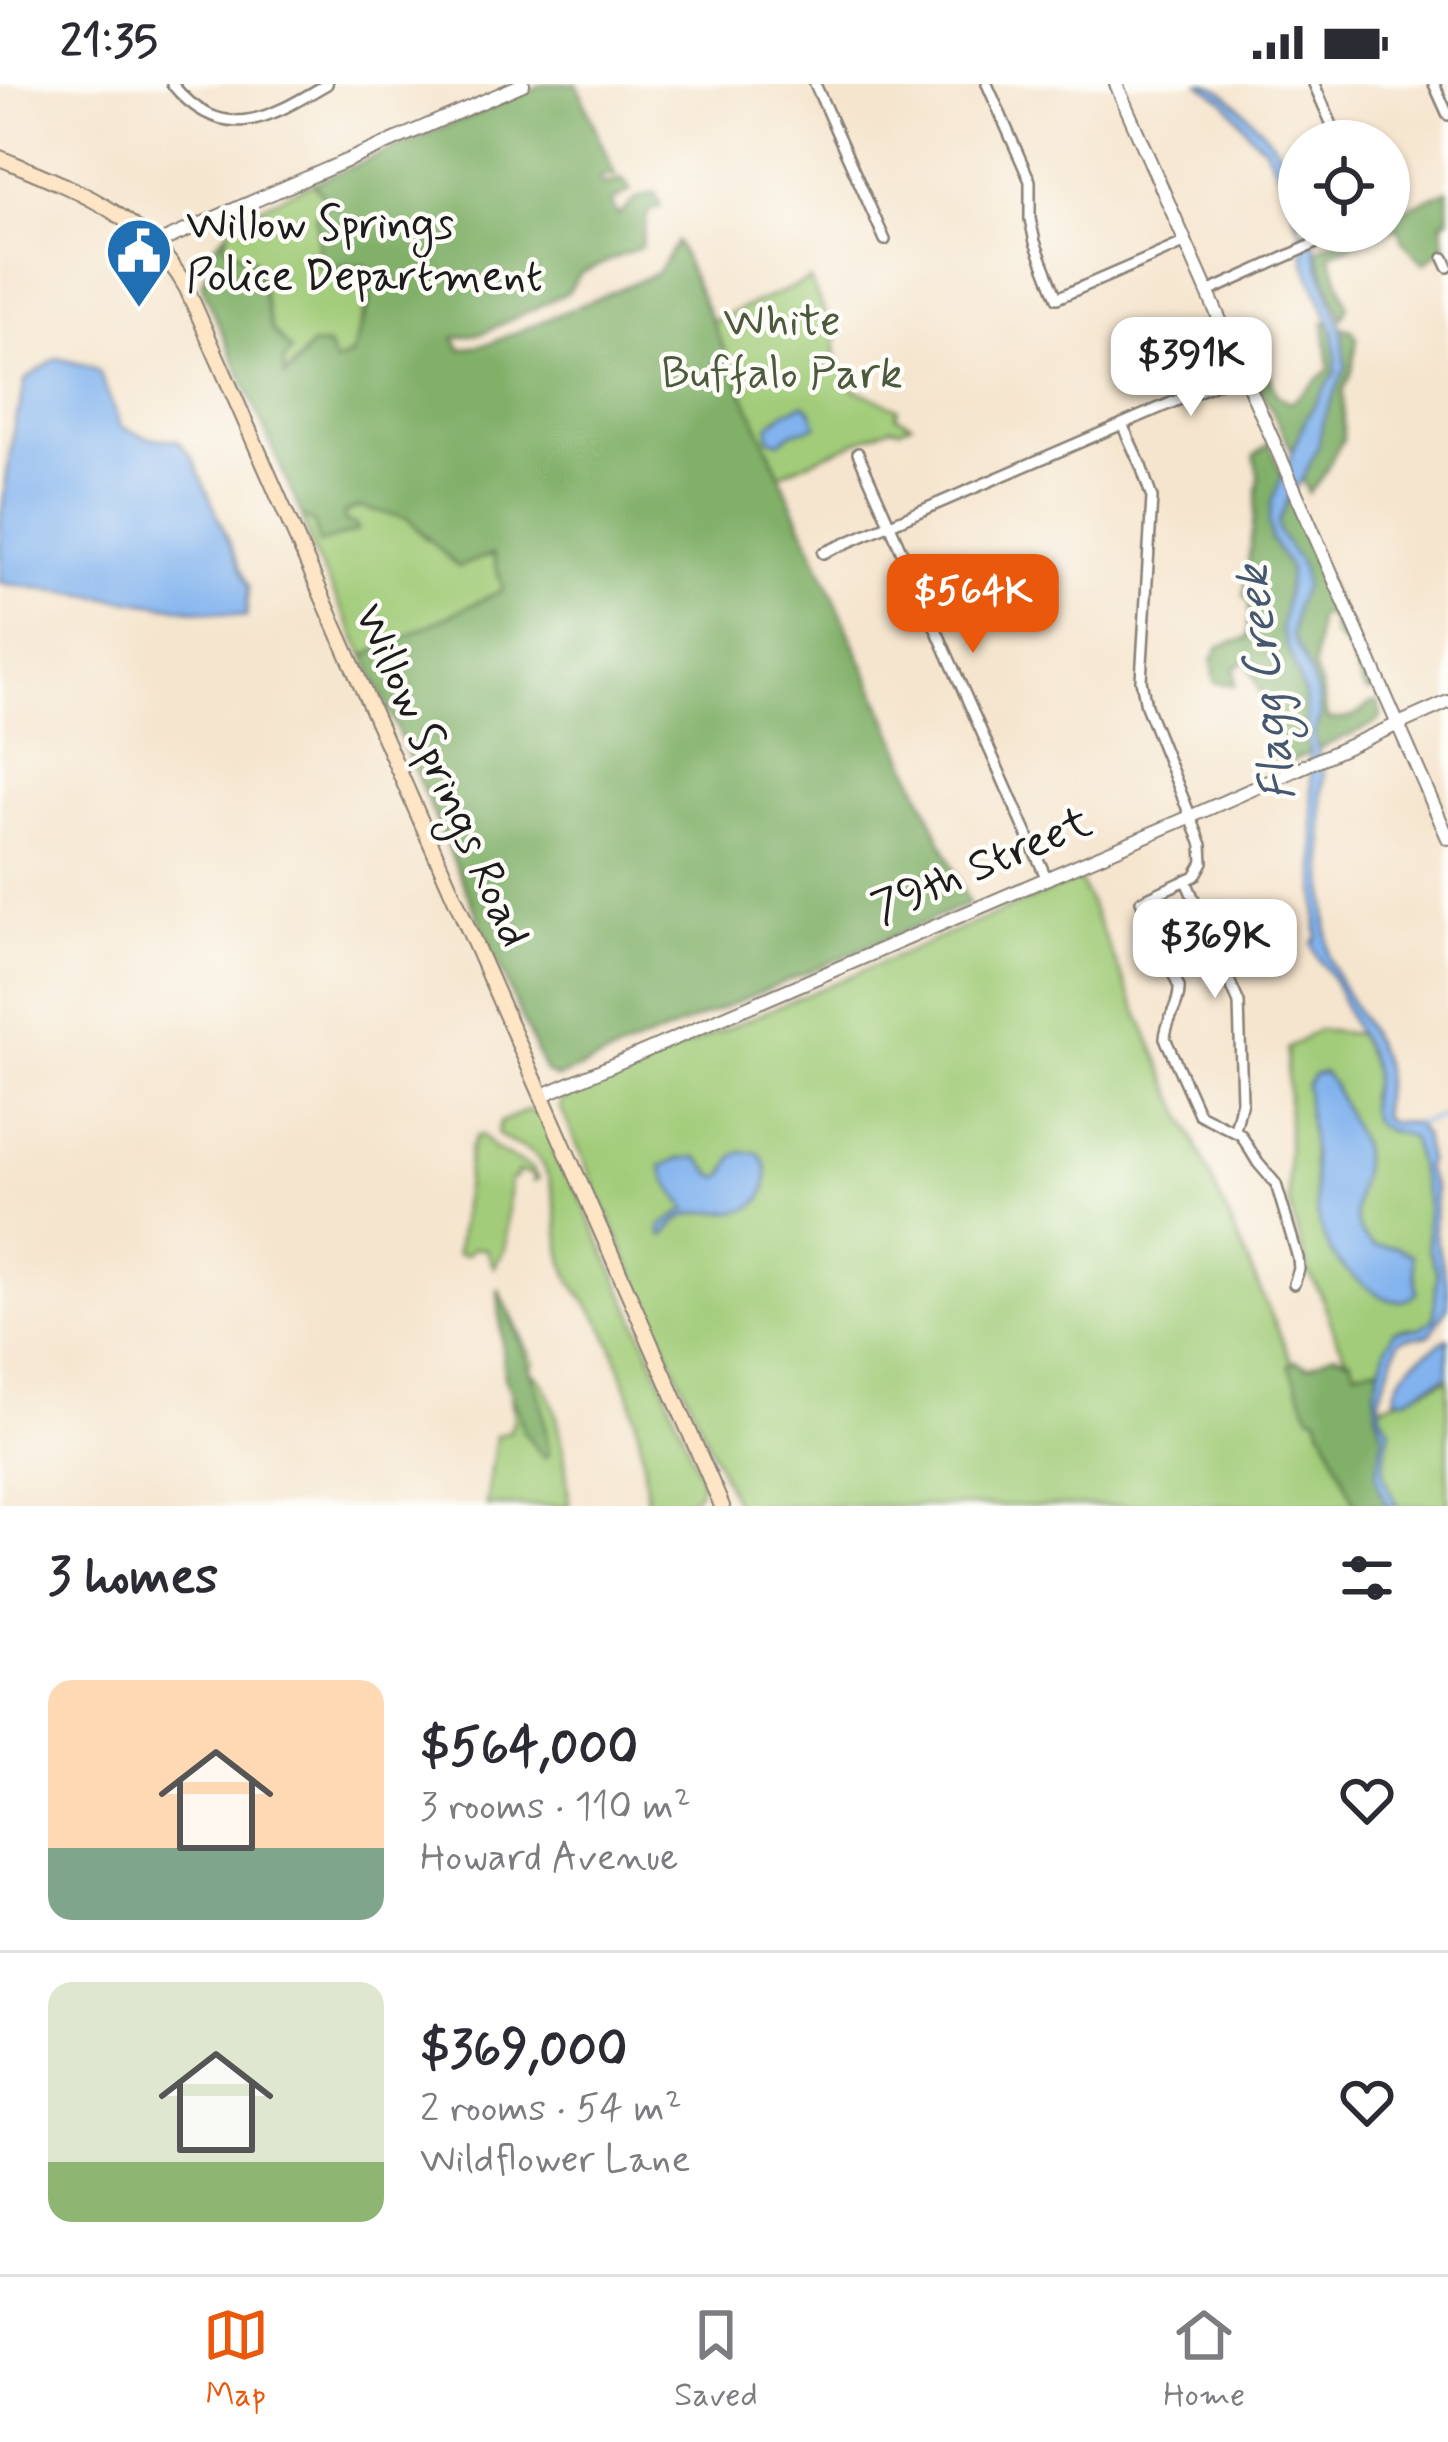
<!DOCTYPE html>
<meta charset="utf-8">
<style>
:root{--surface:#fff;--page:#f2f2f3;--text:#2b2b33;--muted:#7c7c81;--line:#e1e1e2;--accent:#ea580c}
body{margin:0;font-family:Mynerve,sans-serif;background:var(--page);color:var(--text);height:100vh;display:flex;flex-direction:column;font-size:45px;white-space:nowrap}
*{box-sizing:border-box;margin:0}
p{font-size:39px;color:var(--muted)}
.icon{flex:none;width:66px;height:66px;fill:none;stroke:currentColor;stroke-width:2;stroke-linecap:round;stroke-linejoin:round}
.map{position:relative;height:1422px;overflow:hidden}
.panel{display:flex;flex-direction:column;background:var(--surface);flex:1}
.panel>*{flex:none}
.buttons{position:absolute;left:1278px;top:36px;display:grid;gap:24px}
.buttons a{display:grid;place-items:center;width:132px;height:132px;border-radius:50%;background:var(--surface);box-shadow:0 3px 9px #0004;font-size:60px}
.price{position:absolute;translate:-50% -102px;padding:0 27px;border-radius:24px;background:#fff;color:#222;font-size:39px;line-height:78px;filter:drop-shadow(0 3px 6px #0008)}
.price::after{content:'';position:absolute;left:50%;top:72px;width:36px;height:27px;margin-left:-18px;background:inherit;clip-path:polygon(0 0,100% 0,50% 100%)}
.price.selected{background:var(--accent);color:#fff}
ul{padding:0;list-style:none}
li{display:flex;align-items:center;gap:36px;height:300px;padding:0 48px}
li+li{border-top:3px solid var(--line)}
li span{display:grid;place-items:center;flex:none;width:336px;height:240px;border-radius:24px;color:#555}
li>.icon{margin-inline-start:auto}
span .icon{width:144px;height:144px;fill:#fffc;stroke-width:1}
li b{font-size:51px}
h2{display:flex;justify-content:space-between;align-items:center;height:144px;padding:0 48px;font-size:51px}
.status{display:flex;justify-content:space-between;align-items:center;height:84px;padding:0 60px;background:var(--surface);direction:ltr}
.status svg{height:33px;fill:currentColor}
.tab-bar{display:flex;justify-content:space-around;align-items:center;height:168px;border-top:3px solid var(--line);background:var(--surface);font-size:33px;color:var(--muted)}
.tab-bar a{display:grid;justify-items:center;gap:6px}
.tab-bar .selected{color:var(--accent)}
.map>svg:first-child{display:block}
.green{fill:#a2cc79;stroke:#5f744a;stroke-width:3}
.forest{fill:#81b069;stroke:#4e6642;stroke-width:3}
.water{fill:#82b3ee;stroke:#4f6885;stroke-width:3}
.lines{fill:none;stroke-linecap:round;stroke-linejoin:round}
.stream{stroke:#82b3ee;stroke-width:3}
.minor-casing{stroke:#888075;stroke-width:14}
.tertiary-casing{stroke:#888075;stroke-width:16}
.secondary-casing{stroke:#888075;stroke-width:18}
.minor{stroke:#fff;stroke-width:9}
.tertiary{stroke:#fff;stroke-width:12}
.secondary{stroke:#fde5c5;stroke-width:14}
.labels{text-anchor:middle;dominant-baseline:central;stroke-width:9;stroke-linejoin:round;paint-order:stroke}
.poi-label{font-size:45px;fill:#1c1c1c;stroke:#fdfcf7;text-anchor:start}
.park-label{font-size:45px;fill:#4b5a3d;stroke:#fdfcf7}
.street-label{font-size:45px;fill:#1c1c1c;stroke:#fdfcf7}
.water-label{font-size:48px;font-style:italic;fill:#455870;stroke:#fdfcf7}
</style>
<div class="status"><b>21:35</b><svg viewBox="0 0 49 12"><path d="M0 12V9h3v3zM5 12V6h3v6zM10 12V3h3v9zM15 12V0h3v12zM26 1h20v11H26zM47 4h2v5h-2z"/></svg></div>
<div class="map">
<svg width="1448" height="1422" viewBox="0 0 1448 1422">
<rect width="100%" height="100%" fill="#fdfcf7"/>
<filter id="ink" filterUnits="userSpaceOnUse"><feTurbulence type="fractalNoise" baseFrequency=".00833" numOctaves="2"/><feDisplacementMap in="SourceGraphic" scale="24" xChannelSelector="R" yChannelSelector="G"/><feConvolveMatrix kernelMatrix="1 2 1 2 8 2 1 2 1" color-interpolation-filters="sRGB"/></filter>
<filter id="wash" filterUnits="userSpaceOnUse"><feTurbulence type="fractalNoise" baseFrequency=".004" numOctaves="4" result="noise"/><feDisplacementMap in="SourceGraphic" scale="48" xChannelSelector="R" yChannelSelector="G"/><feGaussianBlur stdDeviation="2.7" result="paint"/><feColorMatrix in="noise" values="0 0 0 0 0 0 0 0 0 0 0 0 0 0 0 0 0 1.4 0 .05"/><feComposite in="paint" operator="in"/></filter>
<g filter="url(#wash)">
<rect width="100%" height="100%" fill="#f5e5ce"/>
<path class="green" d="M313,99L327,117L365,181L370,217L363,230L352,270L335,279L311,261L285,293L283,280L291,267L272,246L255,177L223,160L231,141L266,120Z
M810,196L836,254L835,270L850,303L898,324L896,332L911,339L900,345L891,343L778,391L712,237Z
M358,423L407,434L426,455L493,469L504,505L365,572L314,470L302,432L314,439H345L344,429Z
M1079,795L1322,1346L1448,1295V1422H736L560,1022L565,1013Z
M1318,946L1357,950L1375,989L1368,1013L1387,1047H1399L1412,1055L1427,1117L1428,1164L1437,1188L1434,1235L1427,1242L1420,1244H1402L1395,1246L1380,1282L1355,1287L1336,1253L1321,1210L1309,1190L1289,1119L1287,965Z
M529,1026L539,1031L548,1042L649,1265L701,1394C703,1422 669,1422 647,1422C645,1358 631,1300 603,1242C593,1223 575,1209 567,1188C553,1150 564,1105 536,1073C525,1061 507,1061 497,1049L500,1038Z
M482,1051L494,1065L531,1084L538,1095L533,1097L532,1090L517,1088L515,1094L510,1095L505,1165L494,1183L486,1165L473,1164L467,1171L457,1170L470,1064L476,1052Z
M509,1227L534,1279L530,1284C533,1289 538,1293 542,1298C562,1326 567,1389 569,1422H486L496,1352L510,1347L514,1334L511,1313L520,1331L523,1347L549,1369L541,1316Z"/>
<path class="forest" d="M544,0H577L615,91L600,93L603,101L623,95L631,107L611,118L618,132L637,114L655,109L661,122L648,128L641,163L581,189L568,208L483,249L454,254L461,265L491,259L657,189L677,158L969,820L557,994L545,988L365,572L503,506L493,470L458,483L407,434L358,423L344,429L345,438L356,441L357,447L319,460L314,439L302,432L202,202L216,159L228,147L224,160L255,177L272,246L291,267L283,279L285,292L293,286L311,261L328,262L335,279L352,271L370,217L365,181L320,183L316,131L327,117L313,99Z
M1448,106V136L1442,138L1445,163L1424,180L1403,157L1398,143L1389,146V132Z
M1356,147H1387L1330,170L1348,223L1342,234L1316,166Z
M1324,238L1352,246L1357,255L1352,287L1343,306V355L1320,397L1308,409L1290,363L1250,282L1265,278L1277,311L1291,319L1329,285Z
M1269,359L1305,450L1375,607L1368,608L1364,604L1349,566L1334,552L1329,530L1318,533L1314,585L1322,605L1327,635C1345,636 1357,635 1369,620L1378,618L1381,633L1378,638C1344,655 1308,667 1275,686L1268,667L1283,664L1247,576L1235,583V601L1215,598L1212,576L1219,562L1248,554L1250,519L1244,512L1259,393L1254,372Z
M498,1204L509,1227L541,1316L549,1369L544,1374L523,1347L520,1331L504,1293Z
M1334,1269L1351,1275L1355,1286L1380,1282L1375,1305L1377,1329L1384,1353L1376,1391L1381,1409L1389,1422H1356L1317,1332L1310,1331L1289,1281L1296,1277L1308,1282Z"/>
<path class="water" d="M1200,0C1219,0 1228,12 1241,24C1280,63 1299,86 1299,143L1287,105L1264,63L1250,50L1226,18Z
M1300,147H1312L1319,181L1342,246L1346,283L1323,336L1318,362L1303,394L1290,411L1278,439L1279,449L1300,479L1303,490L1304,502L1296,520L1292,553L1305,577L1319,614L1320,632L1314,650L1324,690L1322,712L1328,871C1341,909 1368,939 1382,976C1389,996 1379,1014 1383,1034L1392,1038L1415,1039L1423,1051L1428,1076L1426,1085L1435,1105L1434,1147L1448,1204V1221L1431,1250C1421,1254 1408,1250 1399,1257L1380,1312L1381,1329L1390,1345C1384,1379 1377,1391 1399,1422L1388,1421L1381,1409L1376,1391L1384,1352L1377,1329L1375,1304L1386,1263L1395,1246L1421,1244L1434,1235L1437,1188L1428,1164L1427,1117L1412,1055C1399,1045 1381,1051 1372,1034C1363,1014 1378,999 1371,979C1366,964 1357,950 1350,936C1344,924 1341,912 1335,900C1328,886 1314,874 1312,859L1317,852L1316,771L1305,611L1281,545L1290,485L1271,455L1269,438L1272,416L1306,335L1335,289L1336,272L1333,246L1305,179Z
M57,274L89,282L99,288L121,343L149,354L177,356L192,373L249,503L246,533L0,499V440L15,335L21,321L25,296Z
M804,320L811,326L817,342L792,349L779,358L769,354V341L785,328Z
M1323,988L1331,997L1362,1063C1369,1098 1335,1133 1374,1162L1396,1163L1412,1171L1417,1209C1404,1221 1389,1218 1375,1208C1360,1198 1342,1185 1332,1170C1313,1140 1315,1101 1312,1067C1310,1045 1307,1023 1306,1001L1313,991Z
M742,1068L758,1069C766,1078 768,1083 767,1096C762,1144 715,1120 686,1132C676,1136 671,1144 665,1152L661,1151V1142L687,1125L666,1096L662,1082L679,1075L698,1073L714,1091L720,1093L725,1090L734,1072Z
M1448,1254V1291L1405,1314L1395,1313C1396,1284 1426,1269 1448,1254Z"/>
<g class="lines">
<path class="stream" d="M1415,1040L1448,1032"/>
</g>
</g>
<g filter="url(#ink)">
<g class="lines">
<g class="minor-casing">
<path id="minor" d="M172,0C224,63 271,33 327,0
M815,0L885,156
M987,0L1030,97V135L1035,158L1057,214L1186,158
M1314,0L1339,57
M1434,0L1448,31
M1444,174L1448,183
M1208,208L1343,147
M1122,340L1141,382L1152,414L1141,596L1146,622L1202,761L1203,778L1195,792L1141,817L1179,903C1180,922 1166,935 1165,954L1199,1030L1241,1051L1258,1079L1276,1100L1298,1174L1299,1185L1294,1200
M858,369L1046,793
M823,469L1243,288
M1186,797L1239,919L1242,1017L1235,1046"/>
</g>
<g class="tertiary-casing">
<path id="tertiary" d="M1116,0L1448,754
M155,160L523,0
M543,1011L1192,732L1448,618"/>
</g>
<g class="secondary-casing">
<path id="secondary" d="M0,74C74,105 147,131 187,205L722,1422"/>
</g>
<use href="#minor" class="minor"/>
<use href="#tertiary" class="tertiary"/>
<use href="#secondary" class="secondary"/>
</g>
</g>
<defs>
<g id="civic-pin" transform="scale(3.45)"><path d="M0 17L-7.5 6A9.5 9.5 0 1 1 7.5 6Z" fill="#1f6fb2" stroke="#fdfcf7"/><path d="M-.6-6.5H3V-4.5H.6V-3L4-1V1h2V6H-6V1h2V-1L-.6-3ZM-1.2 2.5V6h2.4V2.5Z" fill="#fff"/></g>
</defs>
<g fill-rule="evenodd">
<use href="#civic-pin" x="139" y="167"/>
</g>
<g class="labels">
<g class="poi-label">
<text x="186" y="141">Willow Springs<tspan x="186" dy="52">Police Department</tspan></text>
</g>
<g class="park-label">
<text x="782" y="238">White<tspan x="782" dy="52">Buffalo Park</tspan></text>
</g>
<g class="street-label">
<text transform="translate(441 692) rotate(66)">Willow Springs Road</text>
<text transform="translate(982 782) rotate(-23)">79th Street</text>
</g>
<g class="water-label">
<text transform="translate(1267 599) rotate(-97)">Flagg Creek</text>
</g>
</g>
</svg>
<div class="buttons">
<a><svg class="icon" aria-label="locate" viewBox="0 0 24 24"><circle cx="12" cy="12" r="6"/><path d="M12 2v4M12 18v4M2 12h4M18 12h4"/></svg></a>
</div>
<b class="price" style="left:1191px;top:335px">$391K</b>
<b class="price selected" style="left:973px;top:572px">$564K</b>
<b class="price" style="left:1215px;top:917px">$369K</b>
</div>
<section class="panel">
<h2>3 homes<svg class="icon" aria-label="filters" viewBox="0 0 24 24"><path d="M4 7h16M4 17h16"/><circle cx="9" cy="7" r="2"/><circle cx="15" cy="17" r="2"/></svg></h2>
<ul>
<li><span style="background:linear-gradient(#ffd9b3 70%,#7fa58c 0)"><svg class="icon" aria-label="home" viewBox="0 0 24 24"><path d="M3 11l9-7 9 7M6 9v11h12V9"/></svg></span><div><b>$564,000</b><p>3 rooms · 110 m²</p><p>Howard Avenue</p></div><svg class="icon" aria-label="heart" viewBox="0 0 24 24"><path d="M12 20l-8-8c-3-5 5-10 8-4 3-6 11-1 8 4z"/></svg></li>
<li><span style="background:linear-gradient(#dfe7d0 75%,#8fb573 0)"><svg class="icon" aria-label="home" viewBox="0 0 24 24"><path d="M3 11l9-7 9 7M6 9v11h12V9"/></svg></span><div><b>$369,000</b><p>2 rooms · 54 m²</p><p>Wildflower Lane</p></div><svg class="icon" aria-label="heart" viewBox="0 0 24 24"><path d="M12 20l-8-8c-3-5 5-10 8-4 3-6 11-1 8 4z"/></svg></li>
</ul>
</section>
<nav class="tab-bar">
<a class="selected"><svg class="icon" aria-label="map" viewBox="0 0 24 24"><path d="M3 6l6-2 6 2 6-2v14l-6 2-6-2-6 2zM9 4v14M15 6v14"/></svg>Map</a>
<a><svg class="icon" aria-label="saved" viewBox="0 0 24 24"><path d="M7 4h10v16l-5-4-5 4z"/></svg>Saved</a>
<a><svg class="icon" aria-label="home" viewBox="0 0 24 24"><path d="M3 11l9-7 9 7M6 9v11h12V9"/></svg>Home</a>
</nav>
